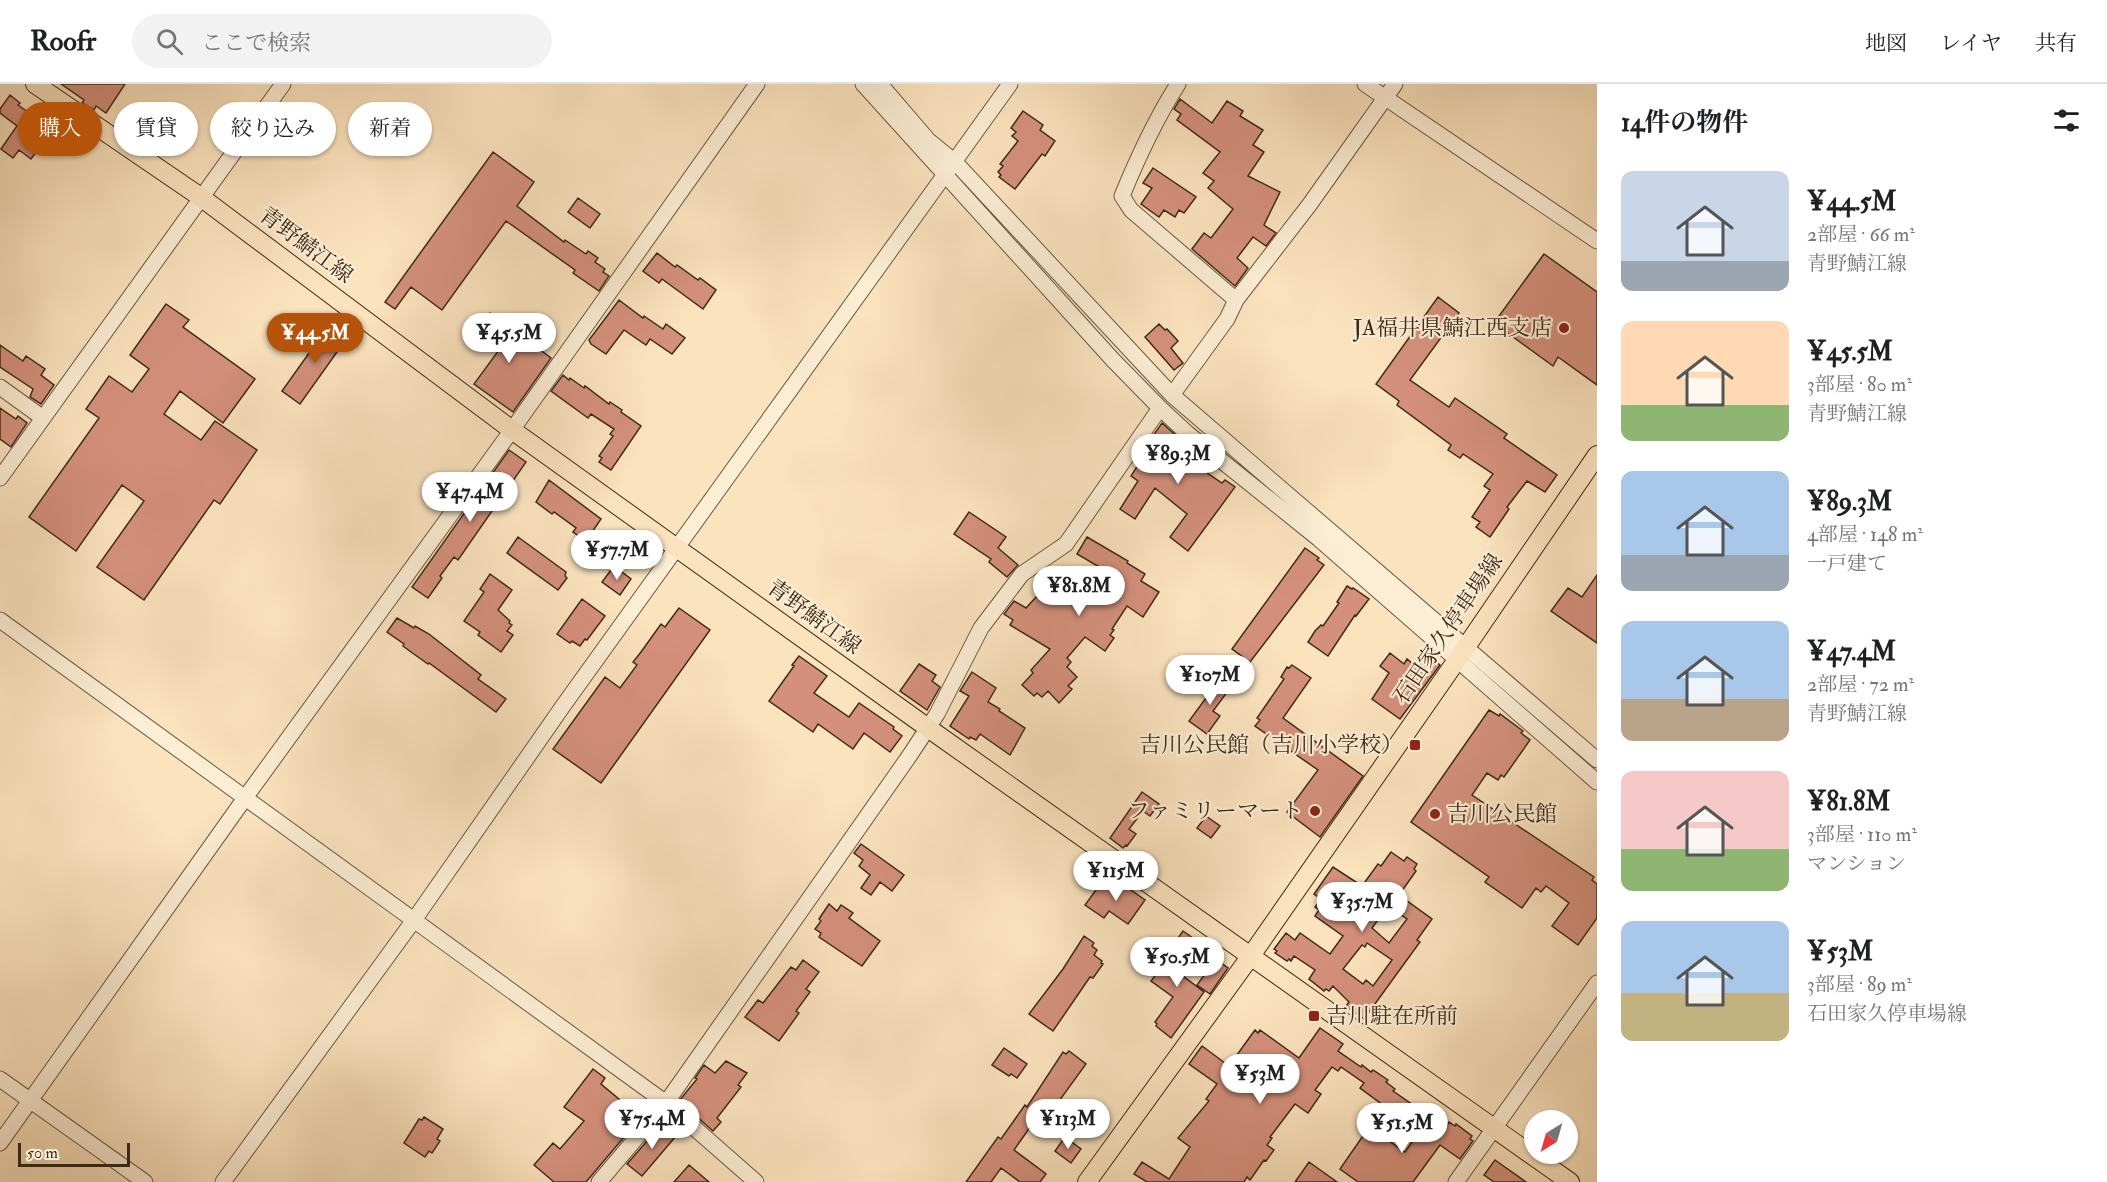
<!DOCTYPE html>
<html lang="ja">
<meta charset="utf-8">
<style>
:root{--surface:#fff;--page:#f2f2f2;--text:#202124;--muted:#757577;--line:#e0e0e0;--accent:#b45309}
body{margin:0;font-family:"IM FELL Double Pica","Noto Serif JP",serif;background:var(--page);color:var(--text);height:100vh;display:flex;flex-direction:column;font-size:22px;white-space:nowrap}
*{box-sizing:border-box;margin:0}
p{font-size:20px;color:var(--muted)}
.icon{flex:none;width:33px;height:33px;fill:none;stroke:currentColor;stroke-width:2;stroke-linecap:round;stroke-linejoin:round}
.map{position:relative;flex:1;overflow:hidden}
.drawer{display:flex;flex-direction:column;background:var(--surface);width:510px}
.drawer>*{flex:none}
.banner{position:absolute;left:18px;top:18px;width:570px;height:54px;display:flex;gap:12px}
.needle{width:39px;rotate:217deg}
.controls{position:absolute;left:1524px;top:1026px;display:grid;gap:12px}
.controls a{display:grid;place-items:center;width:54px;height:54px;border-radius:50%;background:var(--surface);box-shadow:0 2px 4px #0004;font-size:30px}
.scale{position:absolute;left:18px;bottom:15px;width:112px;box-sizing:border-box;padding-left:6px;border:3px solid #3e2a19;border-top:0;font-size:16px;line-height:21px;white-space:nowrap;color:#3e2a19;-webkit-text-stroke:4px #fcedd5;paint-order:stroke}
.price{position:absolute;translate:-50% -51px;padding:0 14px;border-radius:21px;background:#fff;color:#222;font-size:20px;line-height:39px;filter:drop-shadow(0 2px 3px #0008)}
.price::after{content:'';position:absolute;left:50%;top:36px;width:18px;height:14px;margin-left:-9px;background:inherit;clip-path:polygon(0 0,100% 0,50% 100%)}
.price.current{background:var(--accent);color:#fff}
ul{padding:0;list-style:none}
li{display:flex;align-items:center;gap:18px;height:150px;padding:0 24px}
li span{display:grid;place-items:center;flex:none;width:168px;height:120px;border-radius:12px;color:#555}
li>.icon{margin-inline-start:auto}
span .icon{width:72px;height:72px;fill:#fffc;stroke-width:1}
li b{font-size:26px}
h2{display:flex;justify-content:space-between;align-items:center;height:72px;padding:0 24px;font-size:26px}
.tag{padding:0 21px;border-radius:27px;background:var(--surface);box-shadow:0 2px 4px #0004;font-size:21px;line-height:54px}
.tag.current{background:var(--accent);color:#fff}
header{display:flex;align-items:center;gap:36px;box-sizing:border-box;height:84px;padding:0 30px;background:var(--surface);border-bottom:2px solid var(--line)}
header strong{font-size:28px}
nav{display:flex;gap:33px;margin-inline-start:auto;font-size:21px}
.search{width:420px;height:54px;background:var(--page);display:flex;align-items:center;gap:15px;box-sizing:border-box;padding:0 21px;border-radius:33px;color:var(--muted);font-size:22px}
main{display:flex;flex:1;min-height:0}
.map>svg:first-child{display:block}
.building{fill:#d4907c;stroke:#3e2a19;stroke-width:1.5;fill-rule:evenodd}
.lines{fill:none;stroke-linecap:round;stroke-linejoin:round}
.minor-casing{stroke:#6d5842;stroke-width:17}
.major-casing{stroke:#3e2a19;stroke-width:20}
.minor{stroke:#fcedd5;stroke-width:15}
.major{stroke:#fbe3be;stroke-width:18}
.poi-dot{fill:#8f2418;stroke:#fcedd5;stroke-width:2}
.labels{text-anchor:middle;dominant-baseline:central;stroke-width:4.5;stroke-linejoin:round;paint-order:stroke}
.street-label{font-size:22px;fill:#3e2a19;stroke:#fcedd5}
.poi-label{font-size:22px;fill:#3e2a19;stroke:#fcedd5;text-anchor:end}
</style>
<header>
<strong>Roofr</strong>
<div class="search"><svg class="icon" aria-label="search" viewBox="0 0 24 24"><circle cx="10" cy="10" r="6"/><path d="M15 15l6 6"/></svg>ここで検索</div>
<nav><a>地図</a><a>レイヤ</a><a>共有</a></nav>
</header>
<main>
<div class="map">
<svg width="1597" height="1098" viewBox="0 0 1597 1098">
<rect width="100%" height="100%" fill="#fbe3be"/>
<filter id="stains"><feTurbulence type="fractalNoise" baseFrequency=".00333" numOctaves="4"/><feColorMatrix values="0 0 0 0 .2 0 0 0 0 .09 0 0 0 0 .02 0 0 0 .5 -.17"/></filter>
<radialGradient id="worn" r=".72"><stop offset=".6" stop-color="#630" stop-opacity="0"/><stop offset="1" stop-color="#630" stop-opacity=".3"/></radialGradient>
<path class="building" d="M61,0H125L106,29L96,22L94,26L82,19L84,16Z
M10,11L20,19L18,21L53,46L31,75L19,66L13,74L1,65L17,42L0,29V25Z
M1180,15L1212,39L1227,17L1243,27L1240,32L1263,46L1253,61L1264,68L1248,92L1280,108L1264,141L1276,149L1266,162L1253,153L1237,174L1248,184L1235,202L1192,165L1204,149L1211,154L1233,125L1208,104L1214,97L1203,89L1220,68L1177,36L1181,30L1174,25Z
M1023,27L1043,41L1040,46L1055,57L1045,72L1042,70L1015,105L999,93L1001,91L998,88L1003,82L1000,80L1018,57L1012,52L1016,48L1011,44Z
M493,68L534,98L517,122L564,158L565,156L586,170L588,167L598,174L595,178L605,185L603,188L609,192L599,207L573,189L575,186L506,137L442,226L411,203L395,225L385,218Z
M1153,84L1196,113L1184,129L1179,126L1175,133L1164,126L1159,133L1141,120L1152,104L1143,99Z
M578,114L600,130L590,144L568,128Z
M657,169L675,183L677,181L698,196L700,194L716,206L703,225L662,195L659,199L643,187Z
M1544,170L1597,208V301L1558,273L1553,282L1494,239Z
M1438,213L1459,229L1410,296L1449,323L1455,314L1507,350L1504,354L1557,391L1545,408L1527,397L1507,423L1509,425L1490,453L1476,443L1480,438L1472,433L1490,406L1484,402L1493,390L1463,370L1460,374L1448,366L1451,361L1397,321L1399,317L1376,300Z
M619,216L643,234L644,232L663,245L666,240L685,254L672,270L650,255L646,261L624,246L606,270L591,260L589,256Z
M166,220L189,236L183,243L255,295L223,339L180,307L164,330L201,356L215,337L257,366L220,420L214,416L144,516L97,483L144,417L122,401L76,467L29,433L99,334L86,325L109,292L132,308L149,285L130,271Z
M490,229L551,274L513,328L474,300L499,266L476,249Z
M1159,240L1165,246L1167,245L1178,257L1171,264L1183,279L1174,286L1145,253Z
M329,241L347,254L300,320L282,307Z
M0,261L23,277L26,272L45,285L41,291L54,301L41,320L30,313L33,305L0,283Z
M563,291L569,296L570,294L584,304L585,302L609,320L610,318L622,326L621,328L641,342L611,386L599,378L602,374L599,372L613,352L610,350L614,345L591,330L588,334L551,307Z
M0,324L16,335L18,332L27,339L11,363L0,355Z
M1162,339L1179,354L1177,357L1207,381L1203,386L1222,399L1225,396L1235,403L1188,467L1170,453L1187,430L1155,404L1135,435L1120,425L1138,397L1131,392L1149,364L1146,362Z
M509,366L526,378L458,476L454,473L440,492L442,494L428,514L412,503Z
M549,396L601,435L586,457L573,448L576,444L554,428L552,430L536,418Z
M969,428L1006,453L998,464L1018,481L1007,493L989,478L991,475L954,450Z
M518,453L566,488L565,492L567,494L558,506L507,469Z
M1087,453L1128,477L1127,479L1145,490L1141,497L1159,508L1143,533L1127,522L1112,545L1114,546L1110,551L1114,554L1105,567L1085,553L1067,574L1071,578L1067,583L1077,593L1068,602L1072,605L1059,619L1048,607L1042,613L1037,609L1034,612L1022,601L1033,589L1031,586L1050,565L1010,541L1013,536L1004,530L1014,517L1026,524L1049,499L1073,522L1101,484L1077,470Z
M1305,464L1319,474L1317,476L1324,481L1250,578L1232,565Z
M614,482L631,495L620,511L602,498Z
M490,490L512,506L498,526L510,537L509,539L512,541L507,547L513,551L501,568L478,551L480,548L464,537L484,508L480,505Z
M1597,491V559L1551,527L1568,504L1582,513Z
M1347,502L1352,505L1353,504L1369,515L1356,532L1355,531L1328,572L1308,558L1315,547L1321,541L1323,542L1339,519L1337,518Z
M582,515L605,532L587,556L585,555L580,562L572,557L570,559L557,550Z
M679,524L710,546L601,699L553,665L605,593L620,604L637,581L633,578L641,568L661,540L665,543Z
M397,534L414,544L415,542L429,550L481,591L478,595L506,615L496,628L429,579L428,580L411,568L403,562L404,560L387,548Z
M1390,569L1404,580L1407,575L1413,580L1416,577L1418,578L1426,569L1440,581L1400,635L1372,615L1389,589L1380,582Z
M799,572L827,592L814,609L849,633L859,619L894,643L893,645L902,652L890,668L864,649L853,665L818,640L813,648L769,617L794,582L792,581Z
M919,580L936,591L932,597L940,603L927,626L900,607Z
M1292,581L1311,594L1283,634L1363,692L1320,753L1287,728L1318,686L1255,642L1260,636L1257,634L1284,595L1281,593L1287,583L1289,584Z
M972,588L996,604L988,618L1000,625L999,627L1025,644L1010,671L980,650L976,656L970,653L969,655L950,642L969,612L960,607Z
M1215,592L1231,603L1213,627L1220,632L1207,650L1189,637L1209,610L1205,606Z
M1489,626L1499,632L1500,630L1523,647L1521,649L1530,656L1504,693L1501,691L1498,696L1487,689L1472,711L1594,793L1592,796L1597,800V834L1578,861L1552,842L1569,819L1546,802L1541,808L1536,804L1522,824L1485,798L1489,793L1411,738Z
M1142,708L1159,720L1150,732L1143,727L1129,745L1136,750L1127,762L1126,761L1123,764L1110,754Z
M1206,732L1220,742L1211,754L1197,744Z
M861,760L904,791L892,807L880,798L871,811L861,804L870,791L859,782L863,776L854,769Z
M1391,768L1404,777L1407,773L1417,780L1414,785L1416,787L1399,811L1432,835L1417,856L1420,858L1364,935L1346,922L1349,918L1333,902L1329,907L1326,905L1324,907L1309,895L1315,886L1294,872L1291,877L1289,875L1287,877L1275,869L1277,867L1274,865L1286,849L1295,856L1300,849L1330,870L1343,852L1315,832L1319,826L1315,823L1321,815L1314,810L1333,783L1362,802L1378,780L1381,782ZM1388,822L1407,835L1389,859L1372,844ZM1367,859L1392,876L1373,902L1366,896L1363,900L1343,885L1362,861L1365,863Z
M1101,799L1115,808L1121,799L1145,816L1128,840L1109,827L1104,834L1085,821Z
M829,820L837,827L841,821L853,829L849,834L880,857L862,882L819,853L821,849L815,845L821,837L819,835Z
M1183,847L1197,857L1175,886L1204,908L1171,954L1156,942L1157,940L1155,938L1173,913L1151,897L1174,866L1171,864Z
M1084,852L1094,859L1092,862L1097,866L1094,871L1102,877L1101,879L1103,880L1093,894L1090,893L1053,947L1029,930L1063,885Z
M1216,875L1228,884L1210,910L1197,901Z
M803,876L819,888L806,905L810,908L796,927L799,929L779,957L745,933L758,916L763,919L791,883L796,886Z
M1320,944L1343,960L1338,967L1361,983L1362,981L1371,988L1373,986L1388,996L1386,998L1395,1005L1393,1007L1413,1021L1402,1035L1360,1004L1364,999L1341,983L1338,987L1332,983L1315,1006L1321,1010L1308,1029L1295,1020L1270,1053L1272,1054L1267,1061L1274,1066L1266,1077L1264,1076L1250,1096L1247,1093L1244,1098H1147L1134,1090L1142,1078L1169,1095L1190,1063L1178,1054L1209,1017L1206,1015L1217,1000L1189,980L1202,962L1229,982L1255,946L1258,949L1260,946L1299,974Z
M1004,964L1027,980L1017,994L1011,990L1009,992L992,981Z
M1069,967L1086,980L1054,1024L1047,1019L1014,1066L1046,1090L1040,1098H1020L1001,1084L991,1098H966L998,1053L1001,1055L1025,1021L1027,1023L1063,968L1066,970Z
M726,977L747,989L738,1001L741,1003L717,1034L721,1038L713,1047L679,1017L697,995L695,994L704,981L715,989Z
M593,985L605,994L601,1000L626,1021L618,1034L629,1043L628,1045L630,1046L586,1098H554L534,1081L553,1059L560,1065L584,1037L564,1023Z
M424,1033L443,1045L437,1055L440,1057L432,1069L429,1067L425,1073L404,1059L419,1035L422,1036Z
M1438,1037L1446,1043L1449,1038L1455,1042L1456,1040L1472,1052L1470,1055L1473,1057L1460,1075L1440,1061L1413,1098H1358L1340,1085L1369,1043L1405,1068L1425,1040L1432,1045Z
M662,1040L676,1052L642,1092L627,1080Z
M1065,1053L1081,1065L1071,1079L1055,1067Z
M1495,1076L1526,1098H1494L1484,1091Z
M1309,1078L1337,1098H1295Z
M689,1081L709,1098H674Z"/>
<g class="lines">
<g class="minor-casing">
<path id="minor" d="M863,0L1113,276L1160,324L1187,349L1319,455L1597,698
M880,0L928,56L955,78L1172,311L1597,676
M1178,0C1155,36 1138,73 1122,112L1131,126L1236,216
M1365,0L1597,157
M0,303L43,334
M1172,311L1227,235L1236,216L1310,120L1395,0
M0,394L283,0
M0,536L666,1019L756,1098
M0,995L145,1098
M0,1059L245,714L512,346L757,0
M223,1098L414,836L563,622L1010,0
M599,1098L666,1019L910,671L937,630L981,544L1022,490L1066,460L1160,324
M1456,1098L1597,899"/>
</g>
<g class="major-casing">
<path id="major" d="M35,0L202,114L512,346L928,644L1570,1098
M1087,1098L1250,873L1466,563L1597,371"/>
</g>
<use href="#minor" class="minor"/>
<use href="#major" class="major"/>
</g>
<g class="poi-dot">
<circle cx="1564" cy="244" r="6"/>
<rect x="1409" y="655" width="12" height="12" rx="3"/>
<circle cx="1315" cy="727" r="6"/>
<circle cx="1435" cy="730" r="6"/>
<rect x="1308" y="926" width="12" height="12" rx="3"/>
</g>
<g class="labels">
<g class="street-label">
<text transform="translate(306 161) rotate(37)">青野鯖江線</text>
<text transform="translate(814 533) rotate(36)">青野鯖江線</text>
<text transform="translate(1448 545) rotate(-56)">石田家久停車場線</text>
</g>
<g class="poi-label">
<text x="1552" y="244">JA福井県鯖江西支店</text>
<text x="1403" y="661">吉川公民館（吉川小学校）</text>
<text x="1303" y="727">ファミリーマート</text>
<text x="1447" y="730" text-anchor="start">吉川公民館</text>
<text x="1326" y="932" text-anchor="start">吉川駐在所前</text>
</g>
</g>
<rect width="100%" height="100%" filter="url(#stains)"/>
<rect width="100%" height="100%" fill="url(#worn)"/>
</svg>
<div class="controls">
<a><svg class="needle" viewBox="-14 -14 28 28"><path d="M0-13l5 13h-10z" fill="#e53935"/><path d="M0 13l5-13h-10z" fill="#757577"/></svg></a>
</div>
<div class="scale">50 m</div>
<b class="price current" style="left:315px;top:280px">¥44.5M</b>
<b class="price" style="left:509px;top:280px">¥45.5M</b>
<b class="price" style="left:1178px;top:401px">¥89.3M</b>
<b class="price" style="left:470px;top:439px">¥47.4M</b>
<b class="price" style="left:617px;top:497px">¥57.7M</b>
<b class="price" style="left:1079px;top:533px">¥81.8M</b>
<b class="price" style="left:1210px;top:622px">¥107M</b>
<b class="price" style="left:1116px;top:818px">¥115M</b>
<b class="price" style="left:1362px;top:849px">¥35.7M</b>
<b class="price" style="left:1177px;top:904px">¥50.5M</b>
<b class="price" style="left:1260px;top:1021px">¥53M</b>
<b class="price" style="left:652px;top:1066px">¥75.4M</b>
<b class="price" style="left:1068px;top:1066px">¥113M</b>
<b class="price" style="left:1402px;top:1070px">¥51.5M</b>
<div class="banner">
<a class="tag current">購入</a>
<a class="tag">賃貸</a>
<a class="tag">絞り込み</a>
<a class="tag">新着</a>
</div>
</div>
<section class="drawer">
<h2>14件の物件<svg class="icon" aria-label="filters" viewBox="0 0 24 24"><path d="M4 7h16M4 17h16"/><circle cx="9" cy="7" r="2"/><circle cx="15" cy="17" r="2"/></svg></h2>
<ul>
<li><span style="background:linear-gradient(#c9d6e8 75%,#9aa5b1 0)"><svg class="icon" aria-label="home" viewBox="0 0 24 24"><path d="M3 11l9-7 9 7M6 9v11h12V9"/></svg></span><div><b>¥44.5M</b><p>2部屋 · 66 m²</p><p>青野鯖江線</p></div></li>
<li><span style="background:linear-gradient(#ffd9b3 70%,#8fb573 0)"><svg class="icon" aria-label="home" viewBox="0 0 24 24"><path d="M3 11l9-7 9 7M6 9v11h12V9"/></svg></span><div><b>¥45.5M</b><p>3部屋 · 80 m²</p><p>青野鯖江線</p></div></li>
<li><span style="background:linear-gradient(#a9c7e8 70%,#9aa5b1 0)"><svg class="icon" aria-label="home" viewBox="0 0 24 24"><path d="M3 11l9-7 9 7M6 9v11h12V9"/></svg></span><div><b>¥89.3M</b><p>4部屋 · 148 m²</p><p>一戸建て</p></div></li>
<li><span style="background:linear-gradient(#a9c7e8 65%,#b9a48a 0)"><svg class="icon" aria-label="home" viewBox="0 0 24 24"><path d="M3 11l9-7 9 7M6 9v11h12V9"/></svg></span><div><b>¥47.4M</b><p>2部屋 · 72 m²</p><p>青野鯖江線</p></div></li>
<li><span style="background:linear-gradient(#f6c9c9 65%,#8fb573 0)"><svg class="icon" aria-label="home" viewBox="0 0 24 24"><path d="M3 11l9-7 9 7M6 9v11h12V9"/></svg></span><div><b>¥81.8M</b><p>3部屋 · 110 m²</p><p>マンション</p></div></li>
<li><span style="background:linear-gradient(#a9c7e8 60%,#c2b280 0)"><svg class="icon" aria-label="home" viewBox="0 0 24 24"><path d="M3 11l9-7 9 7M6 9v11h12V9"/></svg></span><div><b>¥53M</b><p>3部屋 · 89 m²</p><p>石田家久停車場線</p></div></li>
</ul>
</section>
</main>
